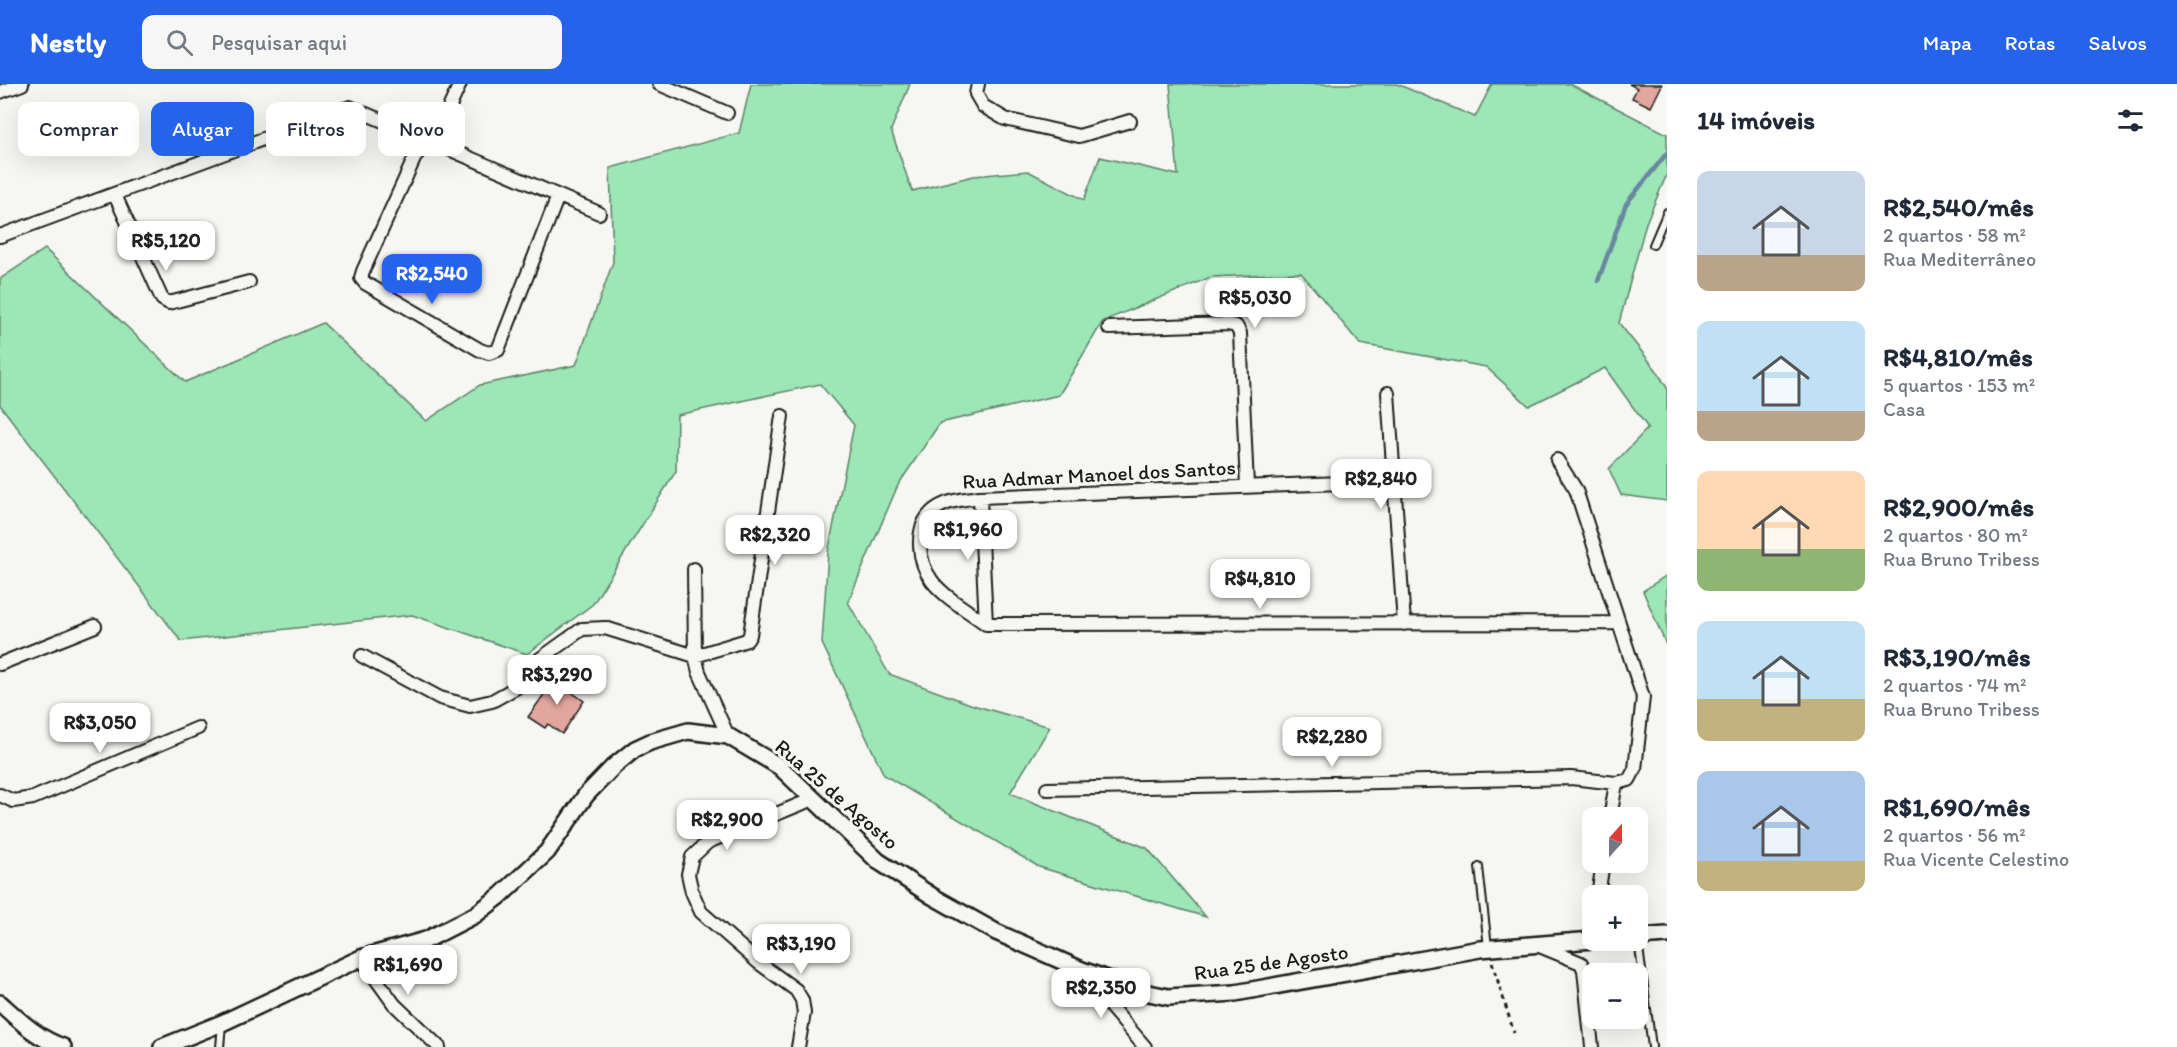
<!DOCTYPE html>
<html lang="pt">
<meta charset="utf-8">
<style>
:root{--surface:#fff;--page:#f6f6f7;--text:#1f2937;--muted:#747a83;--accent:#2563eb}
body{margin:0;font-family:Itim,sans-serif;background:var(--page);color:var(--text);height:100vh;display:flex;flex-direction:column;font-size:22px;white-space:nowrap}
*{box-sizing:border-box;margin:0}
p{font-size:20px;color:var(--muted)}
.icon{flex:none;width:33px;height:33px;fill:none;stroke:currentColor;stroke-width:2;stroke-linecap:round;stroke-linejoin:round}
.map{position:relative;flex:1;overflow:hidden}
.drawer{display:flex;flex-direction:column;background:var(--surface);width:510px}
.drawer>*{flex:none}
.top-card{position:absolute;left:18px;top:18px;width:570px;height:54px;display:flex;gap:12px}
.needle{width:39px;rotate:21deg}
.fabs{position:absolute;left:1582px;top:723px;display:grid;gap:12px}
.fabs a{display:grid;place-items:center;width:66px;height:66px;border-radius:12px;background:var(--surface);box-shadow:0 6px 24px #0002;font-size:30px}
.price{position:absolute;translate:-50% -51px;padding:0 14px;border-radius:12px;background:#fff;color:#222;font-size:20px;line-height:39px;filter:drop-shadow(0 2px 3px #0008)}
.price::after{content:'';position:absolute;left:50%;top:36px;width:18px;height:14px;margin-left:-9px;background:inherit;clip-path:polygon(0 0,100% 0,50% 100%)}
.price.current{background:var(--accent);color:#fff}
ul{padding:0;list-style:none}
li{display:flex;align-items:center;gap:18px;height:150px;padding:0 30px}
li span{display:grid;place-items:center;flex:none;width:168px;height:120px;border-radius:12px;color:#555}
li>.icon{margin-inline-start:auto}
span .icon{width:72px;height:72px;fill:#fffc;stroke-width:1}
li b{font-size:26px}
h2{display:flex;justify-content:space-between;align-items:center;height:72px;padding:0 30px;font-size:26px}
.chip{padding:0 21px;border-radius:12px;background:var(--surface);box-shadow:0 6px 24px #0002;font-size:21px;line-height:54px}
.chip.current{background:var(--accent);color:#fff}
header{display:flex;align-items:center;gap:36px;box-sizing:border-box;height:84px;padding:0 30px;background:var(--accent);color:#fff}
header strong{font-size:28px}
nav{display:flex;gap:33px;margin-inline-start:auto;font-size:21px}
.search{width:420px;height:54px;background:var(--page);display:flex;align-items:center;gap:15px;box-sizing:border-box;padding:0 21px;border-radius:12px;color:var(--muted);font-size:22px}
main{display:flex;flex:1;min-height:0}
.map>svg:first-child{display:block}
.green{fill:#9de6b5;stroke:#5c8168;stroke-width:1.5}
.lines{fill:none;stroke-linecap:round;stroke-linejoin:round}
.stream{stroke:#6987a1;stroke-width:4.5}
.building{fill:#e1a79e;stroke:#1c1c1c;stroke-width:1.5}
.service-casing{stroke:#1c1c1c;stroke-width:10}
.minor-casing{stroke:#1c1c1c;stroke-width:16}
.tertiary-casing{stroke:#1c1c1c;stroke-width:20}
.path{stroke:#1c1c1c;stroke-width:3;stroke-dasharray:4.5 4.5;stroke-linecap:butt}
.service{stroke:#f6f6f2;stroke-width:6}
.minor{stroke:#f6f6f2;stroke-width:12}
.tertiary{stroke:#f6f6f2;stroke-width:15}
.labels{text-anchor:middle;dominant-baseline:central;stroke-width:6;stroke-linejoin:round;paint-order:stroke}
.street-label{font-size:21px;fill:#1c1c1c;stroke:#f6f6f2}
</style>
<header>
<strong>Nestly</strong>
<div class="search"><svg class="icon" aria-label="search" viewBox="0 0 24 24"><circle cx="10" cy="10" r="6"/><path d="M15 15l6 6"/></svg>Pesquisar aqui</div>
<nav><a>Mapa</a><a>Rotas</a><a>Salvos</a></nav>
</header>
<main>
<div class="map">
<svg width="1667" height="963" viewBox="0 0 1667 963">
<rect width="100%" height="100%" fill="#f6f6f2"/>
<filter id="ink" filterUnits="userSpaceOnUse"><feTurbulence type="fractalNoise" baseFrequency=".0167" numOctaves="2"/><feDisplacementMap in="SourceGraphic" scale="12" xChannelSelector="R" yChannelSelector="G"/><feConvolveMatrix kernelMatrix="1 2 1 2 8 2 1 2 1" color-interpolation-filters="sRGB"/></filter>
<g filter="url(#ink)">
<path class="green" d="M751,0H910L891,46L912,107L974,92L1028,87L1084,116L1100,73L1178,91L1170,0H1397L1475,33L1492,0H1570L1667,50V90L1646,139L1619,239L1657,287L1667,304V417L1621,411L1609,385L1648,344L1605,284L1529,322L1486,283L1360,260L1301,189L1211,193L1103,237L1059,311L940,339L898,401L848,518L889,590L973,621L1050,643L1010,709L1147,764L1206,833L1039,783L884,691L822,559L828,468L854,341L820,300L677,331L676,387L593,520L527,570L412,531L181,557L0,321V195L45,165L185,298L323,239L426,337L480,301L576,281L613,178L610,84L739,49Z
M1667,491V563L1643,507Z"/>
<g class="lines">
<path class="stream" d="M1598,197L1626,120L1667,69"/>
</g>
<path class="building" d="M1629,0H1661L1662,1L1651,23L1632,14L1637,4Z
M557,592L573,603L570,607L584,617L562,650L548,640L545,644L528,633Z"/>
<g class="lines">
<g class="service-casing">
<path id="service" d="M1653,161L1667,128
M1479,783L1488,863
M1638,856L1652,963
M220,963L222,940"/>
</g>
<g class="minor-casing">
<path id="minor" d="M460,0L434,57L421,65L415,73L363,187L361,194L365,199L480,266L489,269L498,266L558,112
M659,0L727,29
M978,0L976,10L983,22L1005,35L1079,52L1130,37
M0,8L22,0
M115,111L162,215L169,219L249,198
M0,152L350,23L599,129
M1109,244L1227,240L1236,242L1240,249L1247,402
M1388,309L1404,540
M1394,397L980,413C965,415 945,416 932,428C914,445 918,478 932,497C945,514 969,527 986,540L1619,539
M980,413L986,540
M694,485L695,572L699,588L728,652
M362,572L440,614L470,622L492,617L517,603L540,575L582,545L605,544L695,572L747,556L750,551L782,332
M0,580L95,542
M1047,705L1571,694L1616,699L1629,696L1635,685L1643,613L1576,406L1557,376
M0,711L13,717L33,714L198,644
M1610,734L1616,699
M1598,812L1603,778
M1590,856L1593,839
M1537,861L1581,879L1584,886L1592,963
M361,874L394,920L439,963
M1082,886L1097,907L1145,963
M798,963L804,929L802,916L796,906L759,879L701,828L692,808L688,790L692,773L708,758L813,715"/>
</g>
<g class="tertiary-casing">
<path id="tertiary" d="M1638,853L1667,851
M0,919C19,936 38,955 63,963
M162,963L222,939L361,874L426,856L475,831L500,812L547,768L586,711L614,682L635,665L650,658L688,647L728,652L780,683L878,777L932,812L996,848L1082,886L1144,908L1168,913L1235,909L1480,865L1593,856"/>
</g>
<path class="path" d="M1492,878L1514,949"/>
<use href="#service" class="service"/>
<use href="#minor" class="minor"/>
<use href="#tertiary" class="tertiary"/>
</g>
</g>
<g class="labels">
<g class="street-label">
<text transform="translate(1099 390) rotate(-3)">Rua Admar Manoel dos Santos</text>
<text transform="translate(837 710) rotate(41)">Rua 25 de Agosto</text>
<text transform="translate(1271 878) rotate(-8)">Rua 25 de Agosto</text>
</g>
</g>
</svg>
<div class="fabs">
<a><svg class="needle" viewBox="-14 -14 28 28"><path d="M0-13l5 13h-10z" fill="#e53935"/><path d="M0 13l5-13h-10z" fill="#747a83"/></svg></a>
<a>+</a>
<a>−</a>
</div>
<b class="price" style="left:166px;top:188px">R$5,120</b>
<b class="price current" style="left:432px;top:221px">R$2,540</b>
<b class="price" style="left:1255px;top:245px">R$5,030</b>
<b class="price" style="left:1381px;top:426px">R$2,840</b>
<b class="price" style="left:968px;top:477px">R$1,960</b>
<b class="price" style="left:775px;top:482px">R$2,320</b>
<b class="price" style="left:1260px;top:526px">R$4,810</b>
<b class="price" style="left:557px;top:622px">R$3,290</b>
<b class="price" style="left:100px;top:670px">R$3,050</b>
<b class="price" style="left:1332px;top:684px">R$2,280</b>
<b class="price" style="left:727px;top:767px">R$2,900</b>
<b class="price" style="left:801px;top:891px">R$3,190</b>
<b class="price" style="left:408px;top:912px">R$1,690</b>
<b class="price" style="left:1101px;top:935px">R$2,350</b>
<div class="top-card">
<a class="chip">Comprar</a>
<a class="chip current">Alugar</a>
<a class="chip">Filtros</a>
<a class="chip">Novo</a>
</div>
</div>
<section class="drawer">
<h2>14 imóveis<svg class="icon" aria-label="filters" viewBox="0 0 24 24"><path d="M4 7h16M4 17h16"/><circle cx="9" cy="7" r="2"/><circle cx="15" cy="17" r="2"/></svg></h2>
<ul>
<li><span style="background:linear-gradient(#c9d6e8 70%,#b9a48a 0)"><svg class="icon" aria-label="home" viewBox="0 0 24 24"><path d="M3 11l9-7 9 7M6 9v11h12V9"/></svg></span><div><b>R$2,540/mês</b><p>2 quartos · 58 m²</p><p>Rua Mediterrâneo</p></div></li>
<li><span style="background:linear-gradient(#bfe0f5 75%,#b9a48a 0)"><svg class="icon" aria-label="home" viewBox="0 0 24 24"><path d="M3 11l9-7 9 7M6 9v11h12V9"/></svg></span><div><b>R$4,810/mês</b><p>5 quartos · 153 m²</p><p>Casa</p></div></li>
<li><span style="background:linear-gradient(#ffd9b3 65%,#8fb573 0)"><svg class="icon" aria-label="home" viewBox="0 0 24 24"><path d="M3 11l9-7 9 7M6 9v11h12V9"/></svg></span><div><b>R$2,900/mês</b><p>2 quartos · 80 m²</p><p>Rua Bruno Tribess</p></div></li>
<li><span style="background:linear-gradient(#bfe0f5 65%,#c2b280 0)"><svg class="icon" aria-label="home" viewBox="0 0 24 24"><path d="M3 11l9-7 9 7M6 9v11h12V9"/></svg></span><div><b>R$3,190/mês</b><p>2 quartos · 74 m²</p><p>Rua Bruno Tribess</p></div></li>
<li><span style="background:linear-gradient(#a9c7e8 75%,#c2b280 0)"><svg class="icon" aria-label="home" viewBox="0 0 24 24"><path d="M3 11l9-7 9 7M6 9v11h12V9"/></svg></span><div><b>R$1,690/mês</b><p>2 quartos · 56 m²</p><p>Rua Vicente Celestino</p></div></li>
</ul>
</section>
</main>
